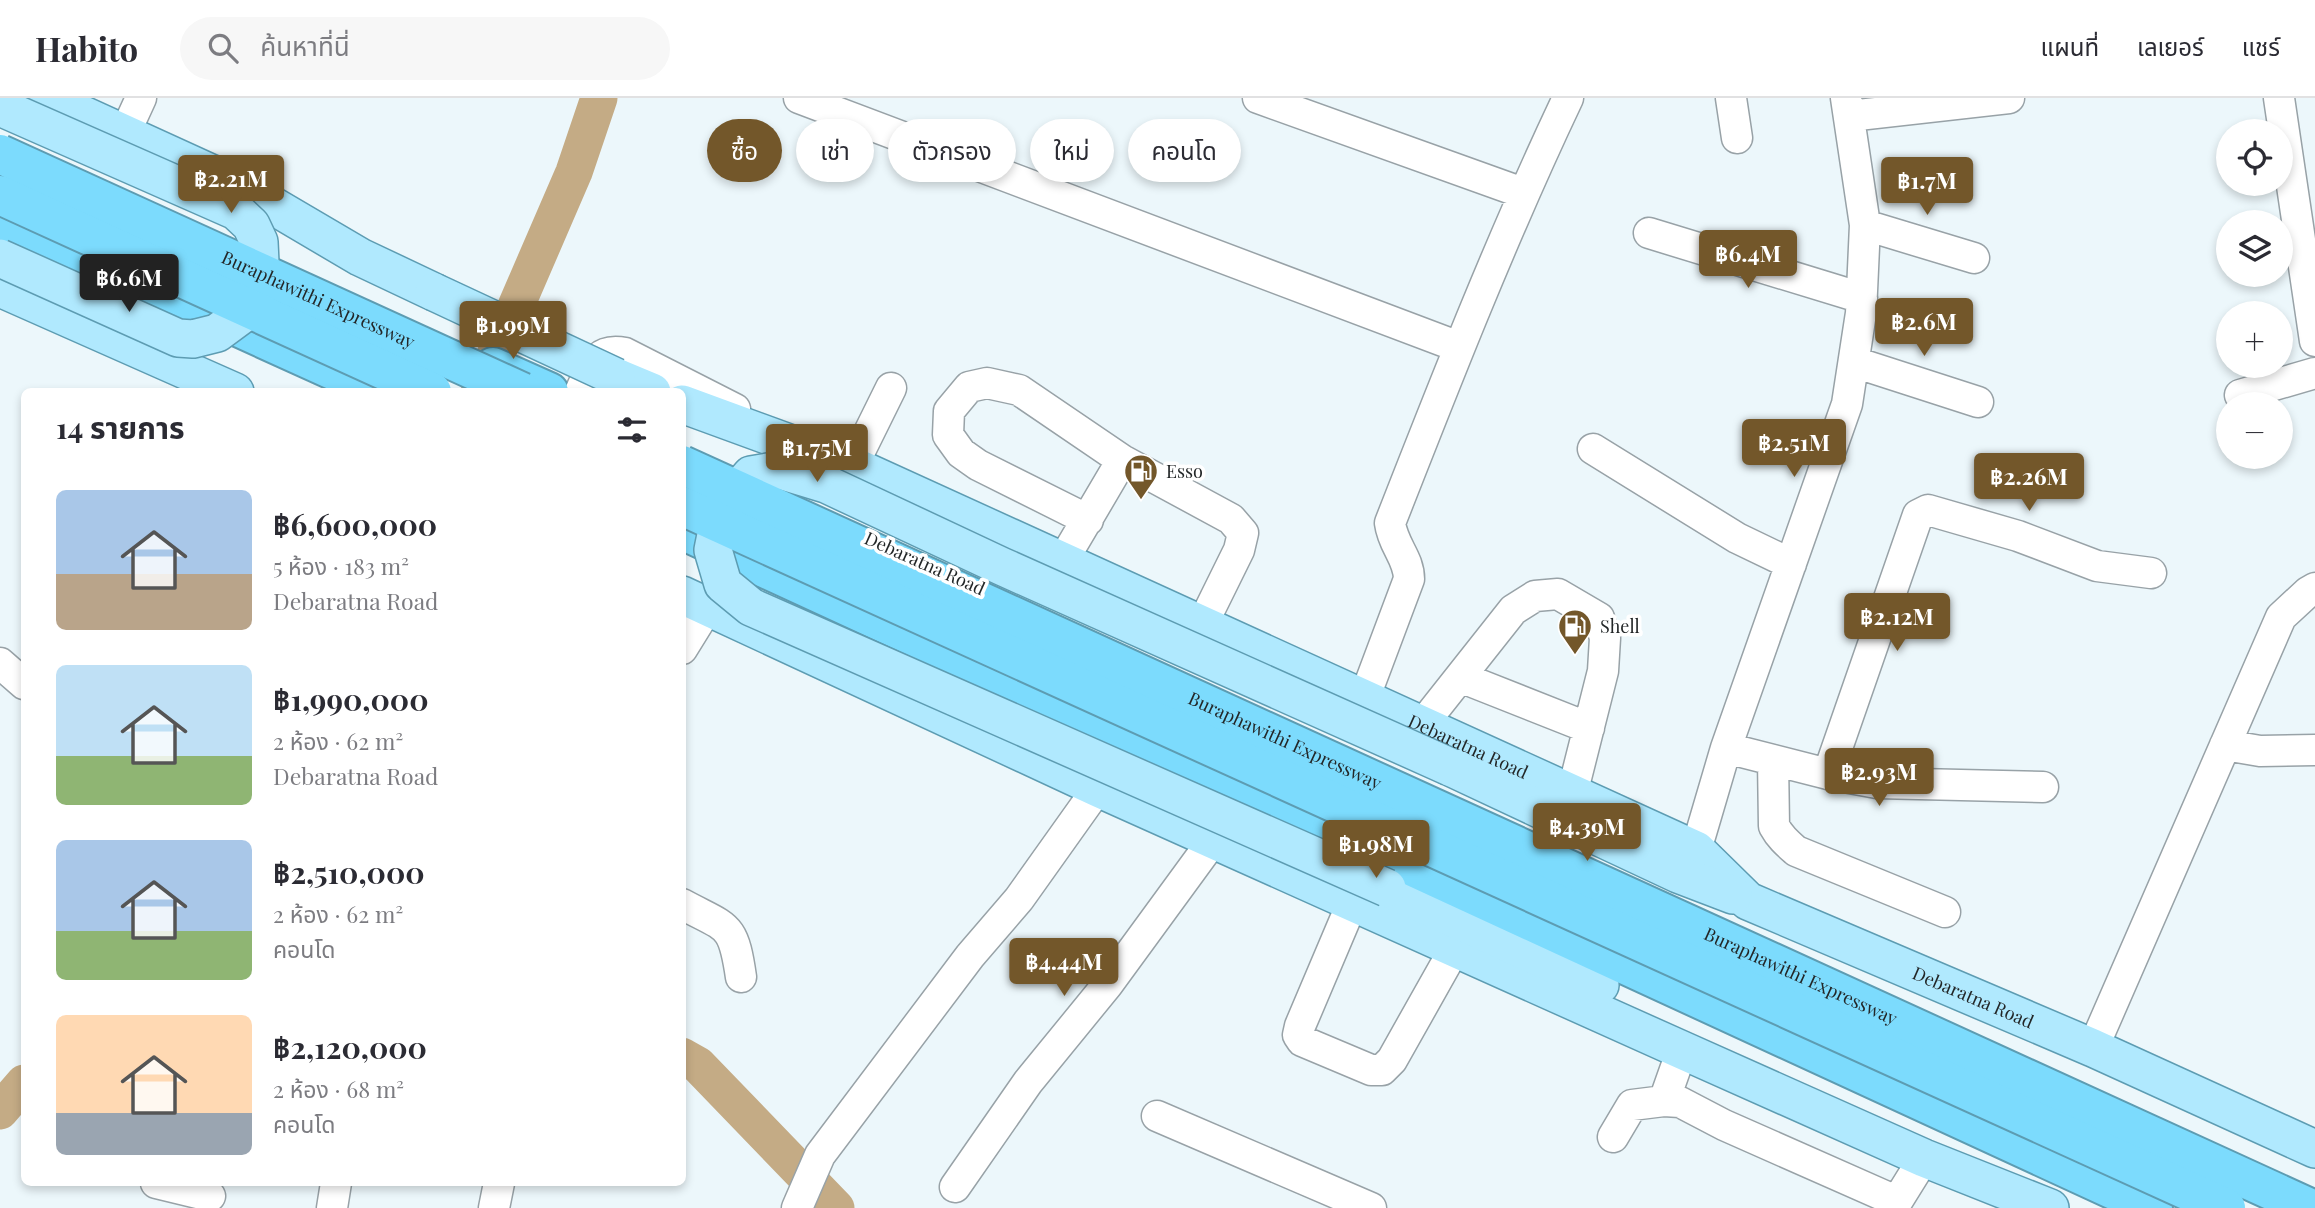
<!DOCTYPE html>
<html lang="th">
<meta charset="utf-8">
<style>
:root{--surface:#fff;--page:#f7f7f7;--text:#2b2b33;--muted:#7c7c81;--line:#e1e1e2;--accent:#73572a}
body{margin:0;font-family:"Playfair Display","Noto Sans Thai",serif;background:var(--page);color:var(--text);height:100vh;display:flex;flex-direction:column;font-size:26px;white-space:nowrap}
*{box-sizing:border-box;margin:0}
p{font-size:23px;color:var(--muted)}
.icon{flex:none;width:38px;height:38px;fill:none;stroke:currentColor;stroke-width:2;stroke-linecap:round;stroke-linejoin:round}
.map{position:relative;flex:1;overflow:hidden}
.side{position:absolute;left:21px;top:290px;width:665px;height:798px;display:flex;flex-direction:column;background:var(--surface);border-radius:10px;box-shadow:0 4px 10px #0003}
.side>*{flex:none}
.guide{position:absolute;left:707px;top:21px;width:665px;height:63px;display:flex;gap:14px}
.tools{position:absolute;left:2216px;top:21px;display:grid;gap:14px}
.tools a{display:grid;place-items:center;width:77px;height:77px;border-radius:50%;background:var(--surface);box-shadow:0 4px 10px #0003;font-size:35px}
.price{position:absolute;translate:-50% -60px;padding:0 16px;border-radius:7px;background:var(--accent);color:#fff;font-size:23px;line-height:46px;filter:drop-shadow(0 2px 4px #0008)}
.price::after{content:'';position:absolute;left:50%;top:42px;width:21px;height:16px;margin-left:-10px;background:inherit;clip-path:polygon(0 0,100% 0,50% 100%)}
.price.selected{background:#222;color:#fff}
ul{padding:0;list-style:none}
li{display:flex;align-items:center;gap:21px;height:175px;padding:0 35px}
li span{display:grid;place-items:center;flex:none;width:196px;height:140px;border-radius:10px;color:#555}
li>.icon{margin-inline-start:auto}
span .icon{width:84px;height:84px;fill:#fffc;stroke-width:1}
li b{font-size:30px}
h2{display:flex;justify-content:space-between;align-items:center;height:84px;padding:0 35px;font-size:30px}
.chip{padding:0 24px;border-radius:32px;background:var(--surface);box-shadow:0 4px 10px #0003;font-size:24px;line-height:63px}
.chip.selected{background:var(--accent);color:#fff}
header{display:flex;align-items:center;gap:42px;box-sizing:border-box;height:98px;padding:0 35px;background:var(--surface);border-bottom:2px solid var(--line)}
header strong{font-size:33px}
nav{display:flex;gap:38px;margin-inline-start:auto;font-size:24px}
.search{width:490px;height:63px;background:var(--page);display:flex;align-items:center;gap:18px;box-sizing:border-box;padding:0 24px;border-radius:38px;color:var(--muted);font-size:26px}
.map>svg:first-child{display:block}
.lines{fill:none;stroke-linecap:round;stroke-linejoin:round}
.river{stroke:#c4ab85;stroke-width:37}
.minor-casing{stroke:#98a2a7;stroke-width:33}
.major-casing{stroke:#5d9cb2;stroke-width:40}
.highway-casing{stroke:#5d9cb2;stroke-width:42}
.minor{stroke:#fff;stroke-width:30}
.major{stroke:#b0e9fe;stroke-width:37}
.highway{stroke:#7cdbfd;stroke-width:38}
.major-bridge-casing{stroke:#5d9cb2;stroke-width:40;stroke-linecap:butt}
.highway-bridge-casing{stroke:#5d9cb2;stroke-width:42;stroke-linecap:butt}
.major-bridge{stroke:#b0e9fe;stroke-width:37}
.highway-bridge{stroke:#7cdbfd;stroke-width:38}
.labels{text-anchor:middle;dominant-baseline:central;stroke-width:7;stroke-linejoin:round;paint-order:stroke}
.street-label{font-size:18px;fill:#232728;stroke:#fff}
.poi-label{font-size:18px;fill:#232728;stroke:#fff;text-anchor:start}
</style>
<header>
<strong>Habito</strong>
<div class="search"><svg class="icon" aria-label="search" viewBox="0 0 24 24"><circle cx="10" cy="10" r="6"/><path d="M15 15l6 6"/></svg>ค้นหาที่นี่</div>
<nav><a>แผนที่</a><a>เลเยอร์</a><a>แชร์</a></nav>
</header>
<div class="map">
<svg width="2315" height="1110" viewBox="0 0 2315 1110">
<rect width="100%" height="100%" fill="#ecf7fb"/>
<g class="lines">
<path class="river" d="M479,294L574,74L599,0
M682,958L698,967L836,1110
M0,1013L24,985"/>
<g class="minor-casing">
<path id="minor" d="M799,0L1459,249
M1258,0L1523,95
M1731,0L1737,40
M2279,0L2315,243
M1849,18L2009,0
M125,35L141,0
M1865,127L1974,160
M1649,135L1862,200
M1854,264L1978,304
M580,294C591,271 594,249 625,255L735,311
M2240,297L2315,275
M1593,351L1737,440L1791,466
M852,369L891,290
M1088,422L978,367L961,355L948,337L949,313L969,289L987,285L1019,292L1122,362L1231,421L1243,435L1239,452L1202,527
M1062,464L1122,362
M682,551L708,509
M0,565L24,586
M1460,579L1589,630
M1364,601L1409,481C1409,460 1393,448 1390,425C1446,282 1502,139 1568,0
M1422,627L1513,512L1535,498L1558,496L1599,520L1605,540L1603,573L1572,696
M2225,647L2260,653L2315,652
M1726,650L1828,676L1877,685L2043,689
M1773,662L1774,728C1780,739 1787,745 1796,753L1945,814
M1828,676L1918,417L1928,412L2018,438L2097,468L2151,475
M1696,752L1726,650L1847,306L1861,215L1865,127L1846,0
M1353,803L1300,928L1298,937L1302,943L1371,972H1382L1392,962L1455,850
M682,806C728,831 733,824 741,879
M2093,950L2281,519L2308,494L2315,490
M1682,952L1664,1003L1680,1004L1724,1027L1896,1103
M1157,1018L1371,1110
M1613,1039L1632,1007L1664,1003
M156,1085L210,1098
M955,1089L1028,984L1108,886L1214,741
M332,1110L336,1085
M494,1110L499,1085
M797,1110L820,1057L970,858L1019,801L1098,690
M1893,1110L1924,1060"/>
</g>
<g class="major-casing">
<g id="major">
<path d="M46,0L241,89L360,159L434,194"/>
<path d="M0,190L235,294"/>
<path d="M616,279L652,294"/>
<path id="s1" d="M682,306L860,371L1696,752L1748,803L2093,950L2315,1051"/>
<path d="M682,497L1098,690L1682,952L1924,1060L2050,1110"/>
<path d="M1450,669L1678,776L1733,797"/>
<path d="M1387,790L1600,887"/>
</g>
</g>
<g class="highway-casing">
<path id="highway" d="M0,121L381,294
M493,269L549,294
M682,432L2153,1110"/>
</g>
<use href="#minor" class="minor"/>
<use href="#major" class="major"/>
<use href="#highway" class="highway"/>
<g class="major-bridge-casing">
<path id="major-bridge" d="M0,9L236,113L251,127L259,144L261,185L247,213L217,235L193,241L178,240L0,160
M434,194L616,279
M1387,790L751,509L723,486L713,452L721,412L751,377L780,372L826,386L1001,468L1450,669"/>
</g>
<g class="highway-bridge-casing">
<g id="highway-bridge">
<path id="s2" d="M0,56L522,294"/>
<path d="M0,97L432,294"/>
<path id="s3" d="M682,367L2310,1110"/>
<path d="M682,408L2226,1110"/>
</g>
</g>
<use href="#major-bridge" class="major-bridge"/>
<use href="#highway-bridge" class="highway-bridge"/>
</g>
<defs>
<g id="fuel-pin" transform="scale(1.75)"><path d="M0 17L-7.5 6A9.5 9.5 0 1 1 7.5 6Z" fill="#73572a" stroke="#fff"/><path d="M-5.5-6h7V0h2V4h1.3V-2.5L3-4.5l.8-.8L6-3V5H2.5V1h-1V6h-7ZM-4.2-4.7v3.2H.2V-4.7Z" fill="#fff"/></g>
</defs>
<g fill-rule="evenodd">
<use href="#fuel-pin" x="1141" y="373"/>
<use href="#fuel-pin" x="1575" y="528"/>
</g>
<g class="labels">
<g class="street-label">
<text stroke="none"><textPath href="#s2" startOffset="350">Buraphawithi Expressway</textPath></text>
<text transform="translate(925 465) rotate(24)">Debaratna Road</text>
<text stroke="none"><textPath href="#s3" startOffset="663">Buraphawithi Expressway</textPath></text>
<text stroke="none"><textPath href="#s1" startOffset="858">Debaratna Road</textPath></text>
<text stroke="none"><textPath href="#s3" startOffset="1230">Buraphawithi Expressway</textPath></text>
<text stroke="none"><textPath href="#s1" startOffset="1426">Debaratna Road</textPath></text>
</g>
<g class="poi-label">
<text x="1166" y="373">Esso</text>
<text x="1600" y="528">Shell</text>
</g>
</g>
</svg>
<div class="tools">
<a><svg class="icon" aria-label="locate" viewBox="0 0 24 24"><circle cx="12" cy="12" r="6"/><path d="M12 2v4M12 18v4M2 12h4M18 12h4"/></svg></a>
<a><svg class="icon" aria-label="layers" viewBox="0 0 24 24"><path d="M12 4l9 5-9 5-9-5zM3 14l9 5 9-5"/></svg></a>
<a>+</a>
<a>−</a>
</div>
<b class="price" style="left:231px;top:117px">฿2.21M</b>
<b class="price" style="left:1927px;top:119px">฿1.7M</b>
<b class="price" style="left:1748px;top:192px">฿6.4M</b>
<b class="price selected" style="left:129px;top:216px">฿6.6M</b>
<b class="price" style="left:1924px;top:260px">฿2.6M</b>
<b class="price" style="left:513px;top:263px">฿1.99M</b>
<b class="price" style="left:1794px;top:381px">฿2.51M</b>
<b class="price" style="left:817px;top:386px">฿1.75M</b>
<b class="price" style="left:2029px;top:415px">฿2.26M</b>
<b class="price" style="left:1897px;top:555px">฿2.12M</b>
<b class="price" style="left:1879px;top:710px">฿2.93M</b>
<b class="price" style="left:1587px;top:765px">฿4.39M</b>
<b class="price" style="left:1376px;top:782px">฿1.98M</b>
<b class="price" style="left:1064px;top:900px">฿4.44M</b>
<div class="guide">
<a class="chip selected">ซื้อ</a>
<a class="chip">เช่า</a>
<a class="chip">ตัวกรอง</a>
<a class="chip">ใหม่</a>
<a class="chip">คอนโด</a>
</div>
<section class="side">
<h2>14 รายการ<svg class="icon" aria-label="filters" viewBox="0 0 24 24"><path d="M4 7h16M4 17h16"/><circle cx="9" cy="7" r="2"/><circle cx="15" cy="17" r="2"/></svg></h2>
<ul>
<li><span style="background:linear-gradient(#a9c7e8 60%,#b9a48a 0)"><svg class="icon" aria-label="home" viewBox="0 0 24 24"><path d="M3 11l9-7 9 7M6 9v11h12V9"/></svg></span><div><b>฿6,600,000</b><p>5 ห้อง · 183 m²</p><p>Debaratna Road</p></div></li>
<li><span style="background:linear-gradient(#bfe0f5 65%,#8fb573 0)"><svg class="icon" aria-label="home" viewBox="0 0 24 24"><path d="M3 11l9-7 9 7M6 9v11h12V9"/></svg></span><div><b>฿1,990,000</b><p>2 ห้อง · 62 m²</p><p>Debaratna Road</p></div></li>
<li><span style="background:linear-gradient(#a9c7e8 65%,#8fb573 0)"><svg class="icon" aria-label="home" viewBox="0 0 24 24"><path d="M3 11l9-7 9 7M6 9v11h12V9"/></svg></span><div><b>฿2,510,000</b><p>2 ห้อง · 62 m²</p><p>คอนโด</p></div></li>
<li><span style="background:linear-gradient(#ffd9b3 70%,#9aa5b1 0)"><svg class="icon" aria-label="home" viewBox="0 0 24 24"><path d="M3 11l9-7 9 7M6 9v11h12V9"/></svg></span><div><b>฿2,120,000</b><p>2 ห้อง · 68 m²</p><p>คอนโด</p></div></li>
</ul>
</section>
</div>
